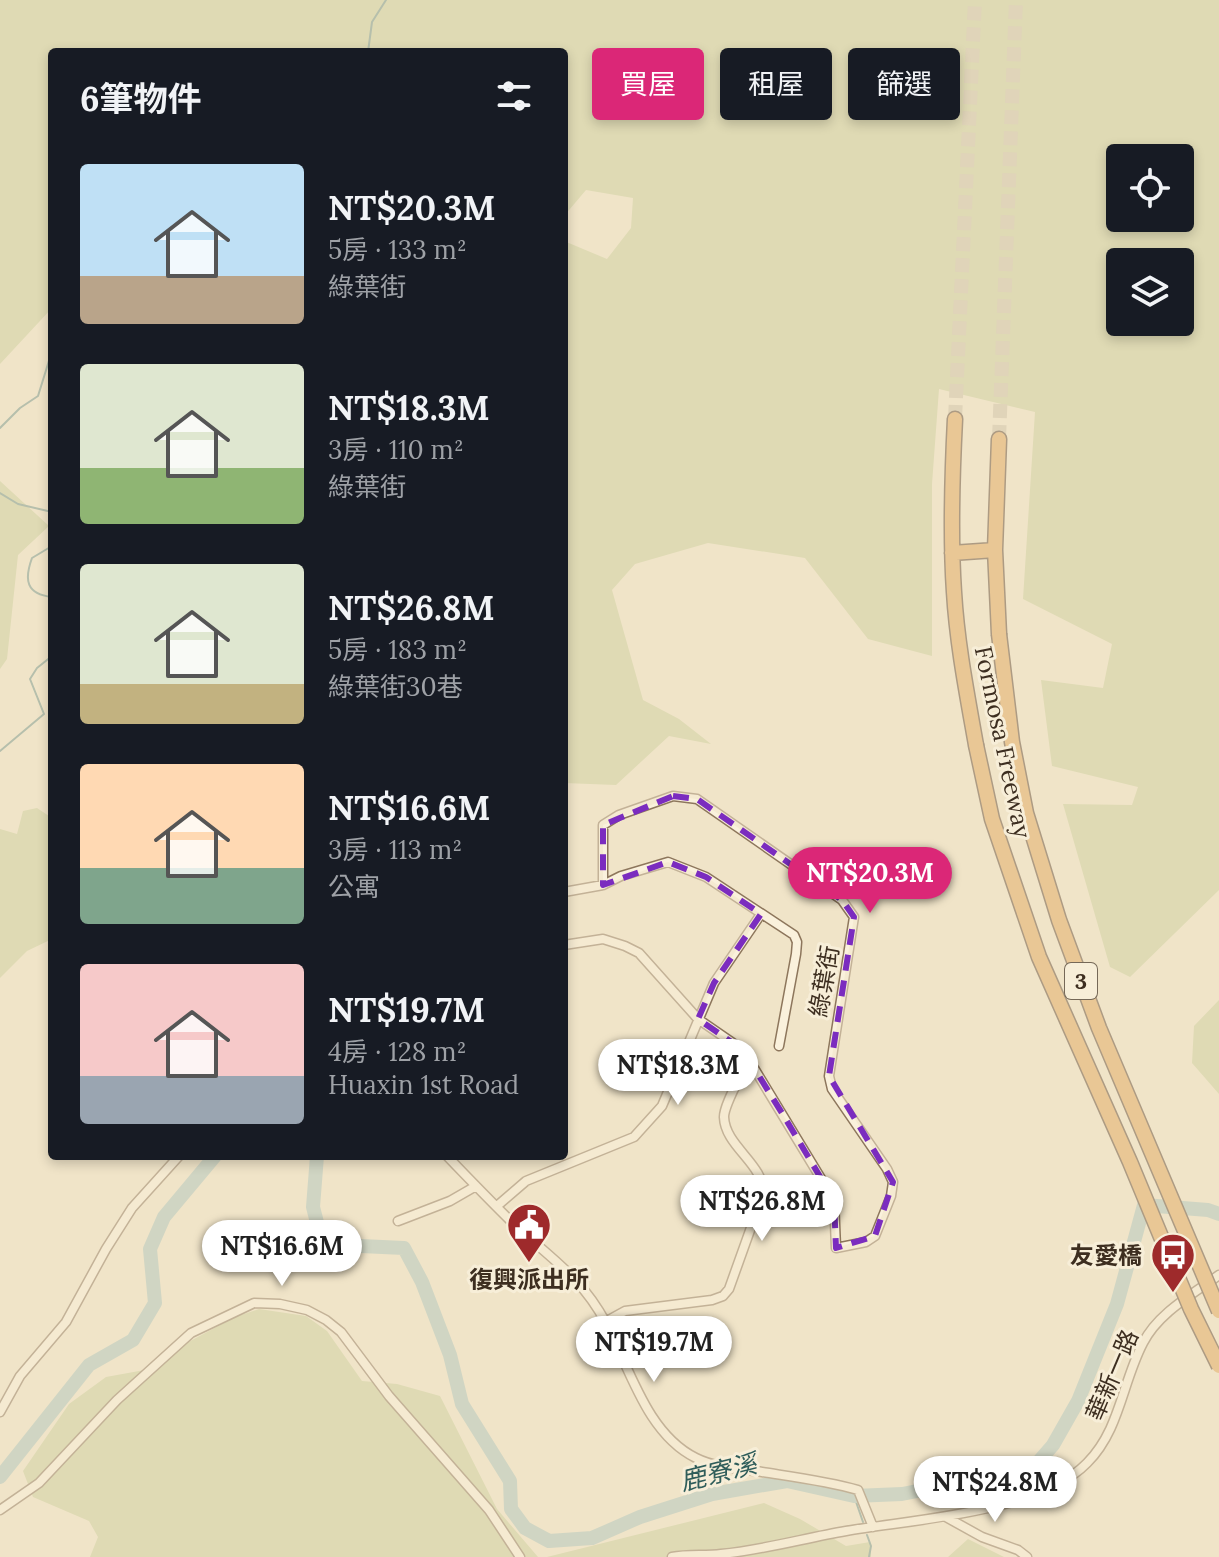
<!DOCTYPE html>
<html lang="zh-TW">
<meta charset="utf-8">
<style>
:root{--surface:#171b24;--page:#20242c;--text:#f1f3f6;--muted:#9ea1a6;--accent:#db2777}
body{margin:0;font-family:Lora,"Noto Sans TC",serif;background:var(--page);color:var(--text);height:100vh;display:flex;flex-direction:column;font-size:30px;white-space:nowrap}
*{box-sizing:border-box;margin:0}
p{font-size:26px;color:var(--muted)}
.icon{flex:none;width:44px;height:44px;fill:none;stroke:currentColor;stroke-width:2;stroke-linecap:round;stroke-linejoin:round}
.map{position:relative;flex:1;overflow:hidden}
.sheet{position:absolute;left:48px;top:48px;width:520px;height:1112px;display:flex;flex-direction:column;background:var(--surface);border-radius:8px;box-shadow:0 4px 12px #0003}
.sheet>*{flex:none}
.guide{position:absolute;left:592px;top:48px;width:506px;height:72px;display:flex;gap:16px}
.controls{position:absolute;left:1106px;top:144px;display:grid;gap:16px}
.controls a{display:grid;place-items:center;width:88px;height:88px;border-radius:8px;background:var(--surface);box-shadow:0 4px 12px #0003;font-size:40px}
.price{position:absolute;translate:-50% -68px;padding:0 18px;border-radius:28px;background:#fff;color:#222;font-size:26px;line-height:52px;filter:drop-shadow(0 2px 4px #0008)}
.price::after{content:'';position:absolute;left:50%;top:48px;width:24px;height:18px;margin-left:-12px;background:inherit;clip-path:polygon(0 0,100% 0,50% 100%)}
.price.current{background:var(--accent);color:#fff}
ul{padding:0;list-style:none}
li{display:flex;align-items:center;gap:24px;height:200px;padding:0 32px}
li span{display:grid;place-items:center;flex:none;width:224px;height:160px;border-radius:8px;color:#555}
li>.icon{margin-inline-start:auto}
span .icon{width:96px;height:96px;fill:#fffc;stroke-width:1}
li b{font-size:34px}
h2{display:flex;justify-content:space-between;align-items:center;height:96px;padding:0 32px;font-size:34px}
.chip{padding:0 28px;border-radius:8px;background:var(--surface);box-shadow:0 4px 12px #0003;font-size:28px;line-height:72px}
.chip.current{background:var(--accent);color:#fff}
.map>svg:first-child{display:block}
.green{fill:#c9cf9b;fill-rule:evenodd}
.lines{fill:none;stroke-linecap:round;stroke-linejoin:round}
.stream{stroke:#6f938a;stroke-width:2}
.river{stroke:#a9c4bc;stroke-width:14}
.motorway-tunnel{stroke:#ccc0a6;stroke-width:14;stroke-dasharray:14 7;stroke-linecap:butt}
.minor-casing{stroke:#8d765c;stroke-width:11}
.motorway-casing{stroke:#5b4430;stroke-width:17}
.minor{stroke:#faf1dc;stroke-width:8}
.motorway{stroke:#e0a458;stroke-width:14}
.motorway-bridge-casing{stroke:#5b4430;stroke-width:17;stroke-linecap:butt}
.motorway-bridge{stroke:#e0a458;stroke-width:14}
.marked{fill:none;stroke:#7b2cbf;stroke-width:6;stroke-dasharray:16 10;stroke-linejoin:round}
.labels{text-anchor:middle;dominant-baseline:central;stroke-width:6;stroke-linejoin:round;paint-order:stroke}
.shield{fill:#f7eed8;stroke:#756857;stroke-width:2}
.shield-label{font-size:22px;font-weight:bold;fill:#3d2e20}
.street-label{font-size:24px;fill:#3d2e20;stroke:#f7eed8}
.poi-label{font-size:24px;font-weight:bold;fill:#3d2e20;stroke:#f7eed8;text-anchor:end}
.water-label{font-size:26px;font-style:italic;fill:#2f5d5a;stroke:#f7eed8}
</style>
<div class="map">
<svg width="1219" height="1557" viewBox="0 0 1219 1557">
<rect width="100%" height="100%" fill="#f0e4c8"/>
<path class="green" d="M0,0H1219V890L1130,977L1110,967L1063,804L1132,805L1138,787L1052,766L1041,680L1103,688L1112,644L1023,599L1035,412L939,389L932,484V656L868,639L805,558L708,543L635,564L612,590L643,700L679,719L711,744L669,736L616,785L564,783V241L607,259L631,228L633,198L586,190L564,216V52H52V308L0,364ZM1180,158V218H1120V158ZM1180,262V322H1120V262Z
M0,481L49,526L18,555L7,659L0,669Z
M37,808L52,818V939L27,951L0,978V829L17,834L23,811Z
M1219,1000V1094L1192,1063L1194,1026Z
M259,1309L306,1316L327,1331L362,1381L397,1384L440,1396L497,1509L538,1557H90L98,1537L89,1521L33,1497L23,1471L69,1404L106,1377L161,1367L181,1346L235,1317Z
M764,1503L800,1519L846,1546L870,1542L871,1557H547Z
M968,1539L1004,1557H948Z"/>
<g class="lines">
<path class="stream" d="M368,52L372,22L386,0
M0,428L20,408L38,396L52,351
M0,493L18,504L52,512
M52,546L32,558C24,580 26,594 52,597
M0,751L44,714L30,679L37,668L52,656
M854,1496L863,1522
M867,1535L871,1546L869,1557"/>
<path class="river" d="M317,1156L313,1207L321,1238L339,1245L404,1248L422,1282L450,1355L462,1404L510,1481L511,1509L525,1528L549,1541L592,1538L640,1517L712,1494L787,1481L854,1496L902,1494L943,1486L961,1468L987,1476L1033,1468L1053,1445L1078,1401L1117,1304L1144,1205L1208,1210L1219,1214
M0,1477L89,1365L133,1340L155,1303L150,1249L164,1217L215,1156"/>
<path class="motorway-tunnel" d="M955,419L975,0
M999,439L1016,0"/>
<g class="minor-casing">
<path id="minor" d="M564,892L603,885L621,876L668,862L706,877L794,935L797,942L796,954L779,1046
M564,945L603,939L625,946L639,953L698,1019L743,1050L834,1200L836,1248L866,1242L875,1236L891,1196L893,1182L887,1169L832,1089L829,1076L854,917L842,900L697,799L673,796L619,815L603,825V885
M447,1156C471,1181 495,1206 520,1230C555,1261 583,1280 606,1323C630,1369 647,1434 696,1458C716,1468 741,1469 762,1472C794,1477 827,1481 858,1490L873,1527
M497,1206L526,1181L634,1137L662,1106L714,983L761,914
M398,1221L450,1201L476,1186
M605,1322L625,1311L712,1300L723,1296L729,1289L763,1194C765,1164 725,1147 724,1117C724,1104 743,1073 748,1059
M0,1412L20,1376L66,1322L106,1249L132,1208L179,1156
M0,1510L39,1483L117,1400L191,1333L254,1303L280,1304L307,1310L326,1320L341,1332L389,1396L489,1510L520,1557
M946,1517L982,1537L1018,1550L1027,1557
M672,1557C688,1554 705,1556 721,1554C763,1550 805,1538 846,1531C914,1519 1038,1513 1087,1463C1120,1430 1122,1383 1143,1343C1158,1313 1193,1294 1219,1275"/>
</g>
<g class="motorway-casing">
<path id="motorway" d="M955,419C952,477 950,534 954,592C957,643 967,694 976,745
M999,439L995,550L999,634
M952,553L995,550"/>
</g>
<use href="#minor" class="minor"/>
<use href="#motorway" class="motorway"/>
<g class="motorway-bridge-casing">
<path id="motorway-bridge" d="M999,634L1012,742L1026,813L1059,920L1099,1028L1219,1311
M976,745L992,819L1039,957L1130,1162L1191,1309L1219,1366"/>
</g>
<use href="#motorway-bridge" class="motorway-bridge"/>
</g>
<path d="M0 0H1219V1557H0ZM673,796L697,799L842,900L854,917L829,1076L893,1182L875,1236L836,1248L834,1200L785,1118L743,1050L698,1019L714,983L761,914L706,877L668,862L603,885V825Z" fill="#f0e4c8" fill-opacity=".55" fill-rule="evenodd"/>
<path class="marked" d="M673,796L697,799L842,900L854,917L829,1076L893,1182L875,1236L836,1248L834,1200L785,1118L743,1050L698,1019L714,983L761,914L706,877L668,862L603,885V825Z"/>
<defs>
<g id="civic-pin" transform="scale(2.3)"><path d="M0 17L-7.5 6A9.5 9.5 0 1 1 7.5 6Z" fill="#9e2a2b" stroke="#f7eed8"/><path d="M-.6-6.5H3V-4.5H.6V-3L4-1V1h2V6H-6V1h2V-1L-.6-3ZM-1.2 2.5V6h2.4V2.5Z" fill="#fff"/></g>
<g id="bus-pin" transform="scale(2.3)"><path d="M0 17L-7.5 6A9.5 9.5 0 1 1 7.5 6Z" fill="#9e2a2b" stroke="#f7eed8"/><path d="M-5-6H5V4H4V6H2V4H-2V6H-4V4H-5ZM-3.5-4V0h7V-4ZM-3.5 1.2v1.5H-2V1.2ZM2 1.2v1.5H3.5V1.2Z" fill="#fff"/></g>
</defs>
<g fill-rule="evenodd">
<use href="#civic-pin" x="529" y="1225"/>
<use href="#bus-pin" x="1173" y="1255"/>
</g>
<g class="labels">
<rect class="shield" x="1065" y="963" width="32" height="36" rx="6"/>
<g class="shield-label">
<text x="1081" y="981">3</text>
</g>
<g class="street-label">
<text transform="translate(1003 742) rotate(78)">Formosa Freeway</text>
<text transform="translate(824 981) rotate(-80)">綠葉街</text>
<text transform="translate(1112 1375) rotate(-67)">華新一路</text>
</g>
<g class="poi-label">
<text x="1142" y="1255">友愛橋</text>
<text x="529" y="1279" text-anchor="middle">復興派出所</text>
</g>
<g class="water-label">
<text transform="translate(718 1472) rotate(-14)">鹿寮溪</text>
</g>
</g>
</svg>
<div class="controls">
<a><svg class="icon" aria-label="locate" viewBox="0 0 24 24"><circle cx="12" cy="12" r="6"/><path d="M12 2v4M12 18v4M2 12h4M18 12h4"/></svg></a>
<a><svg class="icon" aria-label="layers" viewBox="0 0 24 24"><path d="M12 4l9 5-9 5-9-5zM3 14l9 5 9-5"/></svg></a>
</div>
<b class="price current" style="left:870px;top:915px">NT$20.3M</b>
<b class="price" style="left:678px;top:1107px">NT$18.3M</b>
<b class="price" style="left:762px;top:1243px">NT$26.8M</b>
<b class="price" style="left:282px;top:1288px">NT$16.6M</b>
<b class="price" style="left:654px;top:1384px">NT$19.7M</b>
<b class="price" style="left:995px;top:1524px">NT$24.8M</b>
<div class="guide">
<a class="chip current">買屋</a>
<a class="chip">租屋</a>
<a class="chip">篩選</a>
</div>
<section class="sheet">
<h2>6筆物件<svg class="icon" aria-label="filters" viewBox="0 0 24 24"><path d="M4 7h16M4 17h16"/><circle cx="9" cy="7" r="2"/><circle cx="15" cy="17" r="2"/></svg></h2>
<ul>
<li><span style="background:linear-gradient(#bfe0f5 70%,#b9a48a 0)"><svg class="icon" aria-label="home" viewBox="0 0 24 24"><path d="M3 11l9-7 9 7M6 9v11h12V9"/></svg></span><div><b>NT$20.3M</b><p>5房 · 133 m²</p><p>綠葉街</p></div></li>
<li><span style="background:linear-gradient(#dfe7d0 65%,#8fb573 0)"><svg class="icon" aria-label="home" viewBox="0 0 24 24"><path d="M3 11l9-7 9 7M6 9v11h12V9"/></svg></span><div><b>NT$18.3M</b><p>3房 · 110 m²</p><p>綠葉街</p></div></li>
<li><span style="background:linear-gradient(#dfe7d0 75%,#c2b280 0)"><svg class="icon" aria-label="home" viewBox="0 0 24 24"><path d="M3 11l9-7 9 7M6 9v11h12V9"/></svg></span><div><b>NT$26.8M</b><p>5房 · 183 m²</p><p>綠葉街30巷</p></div></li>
<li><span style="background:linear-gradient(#ffd9b3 65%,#7fa58c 0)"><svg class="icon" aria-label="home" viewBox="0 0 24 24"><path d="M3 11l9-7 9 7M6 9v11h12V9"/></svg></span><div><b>NT$16.6M</b><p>3房 · 113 m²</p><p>公寓</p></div></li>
<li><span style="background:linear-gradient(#f6c9c9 70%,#9aa5b1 0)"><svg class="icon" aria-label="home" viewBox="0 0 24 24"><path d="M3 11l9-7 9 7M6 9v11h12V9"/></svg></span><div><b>NT$19.7M</b><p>4房 · 128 m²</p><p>Huaxin 1st Road</p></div></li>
</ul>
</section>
</div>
